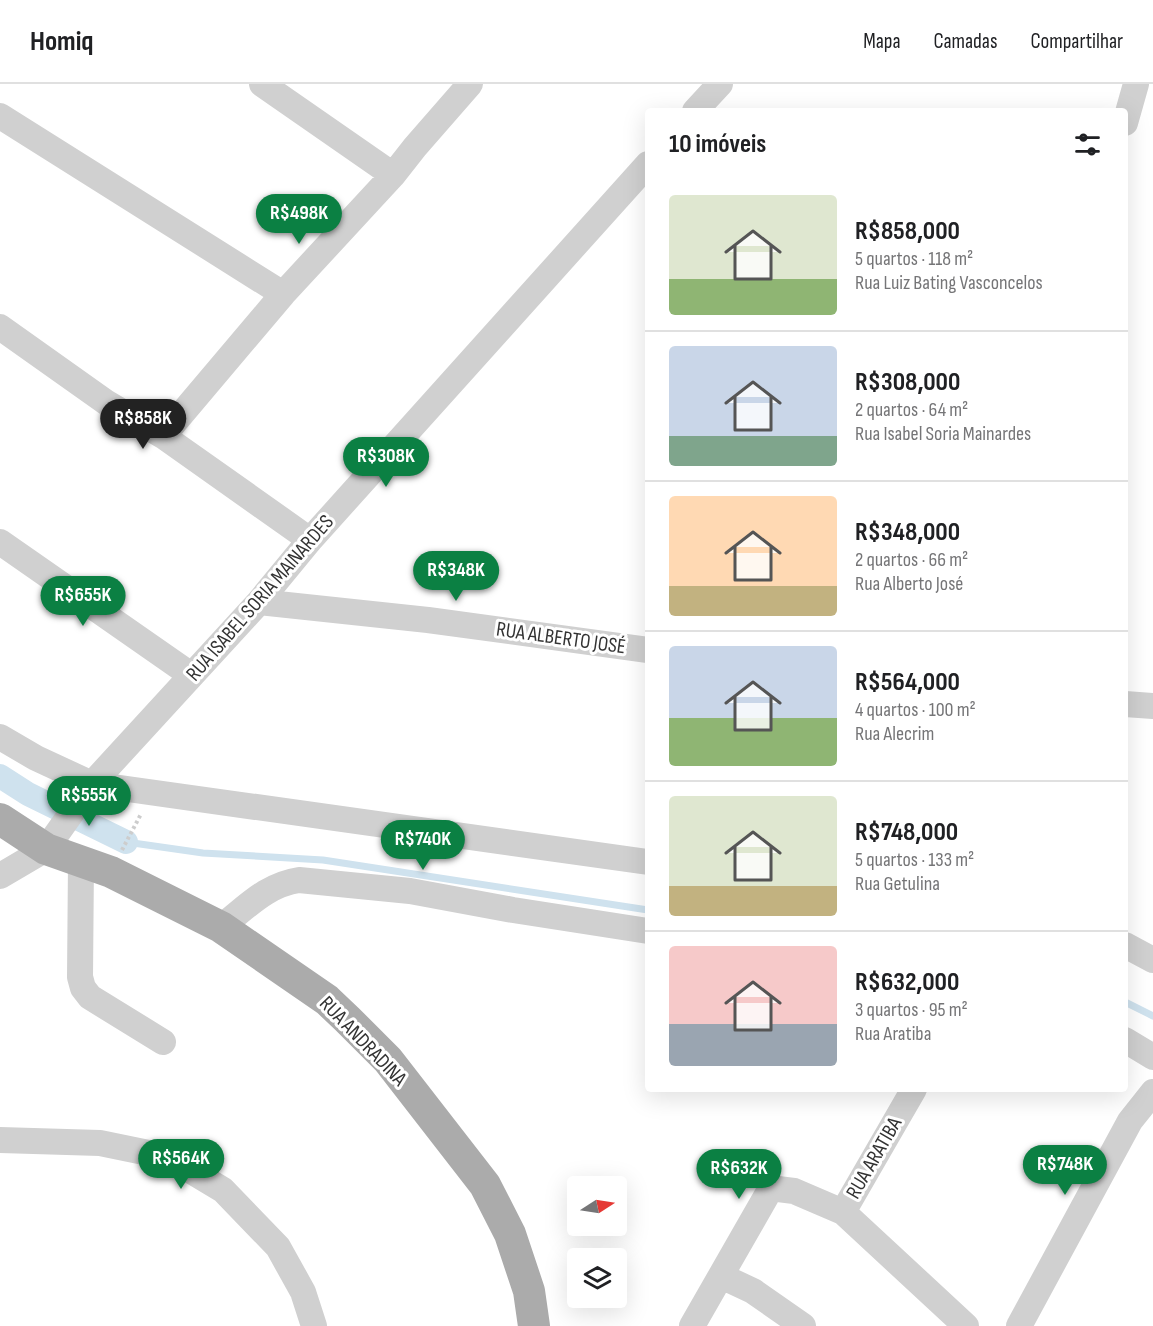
<!DOCTYPE html>
<html lang="pt">
<meta charset="utf-8">
<style>
:root{--surface:#fff;--page:#f2f2f2;--text:#202124;--muted:#757577;--line:#e0e0e0;--accent:#0b8043}
body{margin:0;font-family:"Sofia Sans Condensed",sans-serif;background:var(--page);color:var(--text);height:100vh;display:flex;flex-direction:column;font-size:22px;white-space:nowrap}
*{box-sizing:border-box;margin:0}
p{font-size:20px;color:var(--muted)}
.icon{flex:none;width:33px;height:33px;fill:none;stroke:currentColor;stroke-width:2;stroke-linecap:round;stroke-linejoin:round}
.map{position:relative;flex:1;overflow:hidden}
.side{position:absolute;left:645px;top:24px;width:483px;height:984px;display:flex;flex-direction:column;background:var(--surface);border-radius:6px;box-shadow:0 6px 24px #0002}
.side>*{flex:none}
.needle{width:39px;rotate:78deg}
.fabs{position:absolute;left:567px;top:1092px;display:grid;gap:12px}
.fabs a{display:grid;place-items:center;width:60px;height:60px;border-radius:6px;background:var(--surface);box-shadow:0 6px 24px #0002;font-size:30px}
.price{position:absolute;translate:-50% -51px;padding:0 14px;border-radius:21px;background:var(--accent);color:#fff;font-size:20px;line-height:39px;filter:drop-shadow(0 2px 3px #0008)}
.price::after{content:'';position:absolute;left:50%;top:36px;width:18px;height:14px;margin-left:-9px;background:inherit;clip-path:polygon(0 0,100% 0,50% 100%)}
.price.active{background:#222;color:#fff}
ul{padding:0;list-style:none}
li{display:flex;align-items:center;gap:18px;height:150px;padding:0 24px}
li+li{border-top:2px solid var(--line)}
li span{display:grid;place-items:center;flex:none;width:168px;height:120px;border-radius:6px;color:#555}
li>.icon{margin-inline-start:auto}
span .icon{width:72px;height:72px;fill:#fffc;stroke-width:1}
li b{font-size:26px}
h2{display:flex;justify-content:space-between;align-items:center;height:72px;padding:0 24px;font-size:26px}
header{display:flex;align-items:center;gap:36px;box-sizing:border-box;height:84px;padding:0 30px;background:var(--surface);border-bottom:2px solid var(--line)}
header strong{font-size:28px}
nav{display:flex;gap:33px;margin-inline-start:auto;font-size:21px}
.map>svg:first-child{display:block}
.lines{fill:none;stroke-linecap:round;stroke-linejoin:round}
.stream{stroke:#cfe2ee;stroke-width:7}
.canal{stroke:#cfe2ee;stroke-width:24}
.path{stroke:#cdcdcd;stroke-width:4;stroke-dasharray:3 3;stroke-linecap:butt}
.minor{stroke:#d0d0d0;stroke-width:26}
.major{stroke:#ababab;stroke-width:32}
.labels{text-anchor:middle;dominant-baseline:central;stroke-width:6;stroke-linejoin:round;paint-order:stroke}
.street-label{font-size:21px;fill:#333;stroke:#fff}
</style>
<header>
<strong>Homiq</strong>
<nav><a>Mapa</a><a>Camadas</a><a>Compartilhar</a></nav>
</header>
<div class="map">
<svg width="1153" height="1242" viewBox="0 0 1153 1242">
<rect width="100%" height="100%" fill="#fff"/>
<g class="lines">
<path class="stream" d="M126,758L203,769L323,776L648,826
M1125,918L1153,932"/>
<path class="canal" d="M0,692L28,710L126,758"/>
<path class="path" d="M122,766L141,730"/>
<path class="minor" d="M262,0L393,91
M695,27L720,0
M0,32L283,210
M1125,39L1136,0
M0,243L107,319L163,352L310,456
M163,352L283,210L393,91L415,63L470,0
M0,458L191,591
M259,518L428,536L648,566
M1125,620L1153,622
M0,653L36,674L92,700L648,778
M81,777L80,893L83,904L90,913L163,958
M0,792L46,765L92,700L259,518L310,456L648,80
M221,843C247,823 266,801 299,796L410,807L513,826L648,847
M1125,861L1153,876
M1125,956L1153,973
M0,1056L100,1059L168,1073L223,1106L278,1163L303,1208L314,1242
M843,1128L914,1005
M721,1192L753,1207L803,1242
M692,1242L767,1111L770,1107L778,1105L794,1107L843,1128L966,1242
M1019,1242L1130,1037L1153,1008"/>
<path class="major" d="M0,735L46,765L111,788L221,843L327,916L347,935L388,976L485,1101L510,1150L529,1207L534,1242"/>
</g>
<g class="labels">
<g class="street-label">
<text transform="translate(260 514) rotate(-49)">RUA ISABEL SORIA MAINARDES</text>
<text transform="translate(561 554) rotate(8)">RUA ALBERTO JOSÉ</text>
<text transform="translate(363 957) rotate(46)">RUA ANDRADINA</text>
<text transform="translate(874 1074) rotate(-60)">RUA ARATIBA</text>
</g>
</g>
</svg>
<div class="fabs">
<a><svg class="needle" viewBox="-14 -14 28 28"><path d="M0-13l5 13h-10z" fill="#e53935"/><path d="M0 13l5-13h-10z" fill="#757577"/></svg></a>
<a><svg class="icon" aria-label="layers" viewBox="0 0 24 24"><path d="M12 4l9 5-9 5-9-5zM3 14l9 5 9-5"/></svg></a>
</div>
<b class="price" style="left:299px;top:161px">R$498K</b>
<b class="price active" style="left:143px;top:366px">R$858K</b>
<b class="price" style="left:386px;top:404px">R$308K</b>
<b class="price" style="left:456px;top:518px">R$348K</b>
<b class="price" style="left:83px;top:543px">R$655K</b>
<b class="price" style="left:89px;top:743px">R$555K</b>
<b class="price" style="left:423px;top:787px">R$740K</b>
<b class="price" style="left:181px;top:1106px">R$564K</b>
<b class="price" style="left:1065px;top:1112px">R$748K</b>
<b class="price" style="left:739px;top:1116px">R$632K</b>
<section class="side">
<h2>10 imóveis<svg class="icon" aria-label="filters" viewBox="0 0 24 24"><path d="M4 7h16M4 17h16"/><circle cx="9" cy="7" r="2"/><circle cx="15" cy="17" r="2"/></svg></h2>
<ul>
<li><span style="background:linear-gradient(#dfe7d0 70%,#8fb573 0)"><svg class="icon" aria-label="home" viewBox="0 0 24 24"><path d="M3 11l9-7 9 7M6 9v11h12V9"/></svg></span><div><b>R$858,000</b><p>5 quartos · 118 m²</p><p>Rua Luiz Bating Vasconcelos</p></div></li>
<li><span style="background:linear-gradient(#c9d6e8 75%,#7fa58c 0)"><svg class="icon" aria-label="home" viewBox="0 0 24 24"><path d="M3 11l9-7 9 7M6 9v11h12V9"/></svg></span><div><b>R$308,000</b><p>2 quartos · 64 m²</p><p>Rua Isabel Soria Mainardes</p></div></li>
<li><span style="background:linear-gradient(#ffd9b3 75%,#c2b280 0)"><svg class="icon" aria-label="home" viewBox="0 0 24 24"><path d="M3 11l9-7 9 7M6 9v11h12V9"/></svg></span><div><b>R$348,000</b><p>2 quartos · 66 m²</p><p>Rua Alberto José</p></div></li>
<li><span style="background:linear-gradient(#c9d6e8 60%,#8fb573 0)"><svg class="icon" aria-label="home" viewBox="0 0 24 24"><path d="M3 11l9-7 9 7M6 9v11h12V9"/></svg></span><div><b>R$564,000</b><p>4 quartos · 100 m²</p><p>Rua Alecrim</p></div></li>
<li><span style="background:linear-gradient(#dfe7d0 75%,#c2b280 0)"><svg class="icon" aria-label="home" viewBox="0 0 24 24"><path d="M3 11l9-7 9 7M6 9v11h12V9"/></svg></span><div><b>R$748,000</b><p>5 quartos · 133 m²</p><p>Rua Getulina</p></div></li>
<li><span style="background:linear-gradient(#f6c9c9 65%,#9aa5b1 0)"><svg class="icon" aria-label="home" viewBox="0 0 24 24"><path d="M3 11l9-7 9 7M6 9v11h12V9"/></svg></span><div><b>R$632,000</b><p>3 quartos · 95 m²</p><p>Rua Aratiba</p></div></li>
</ul>
</section>
</div>
